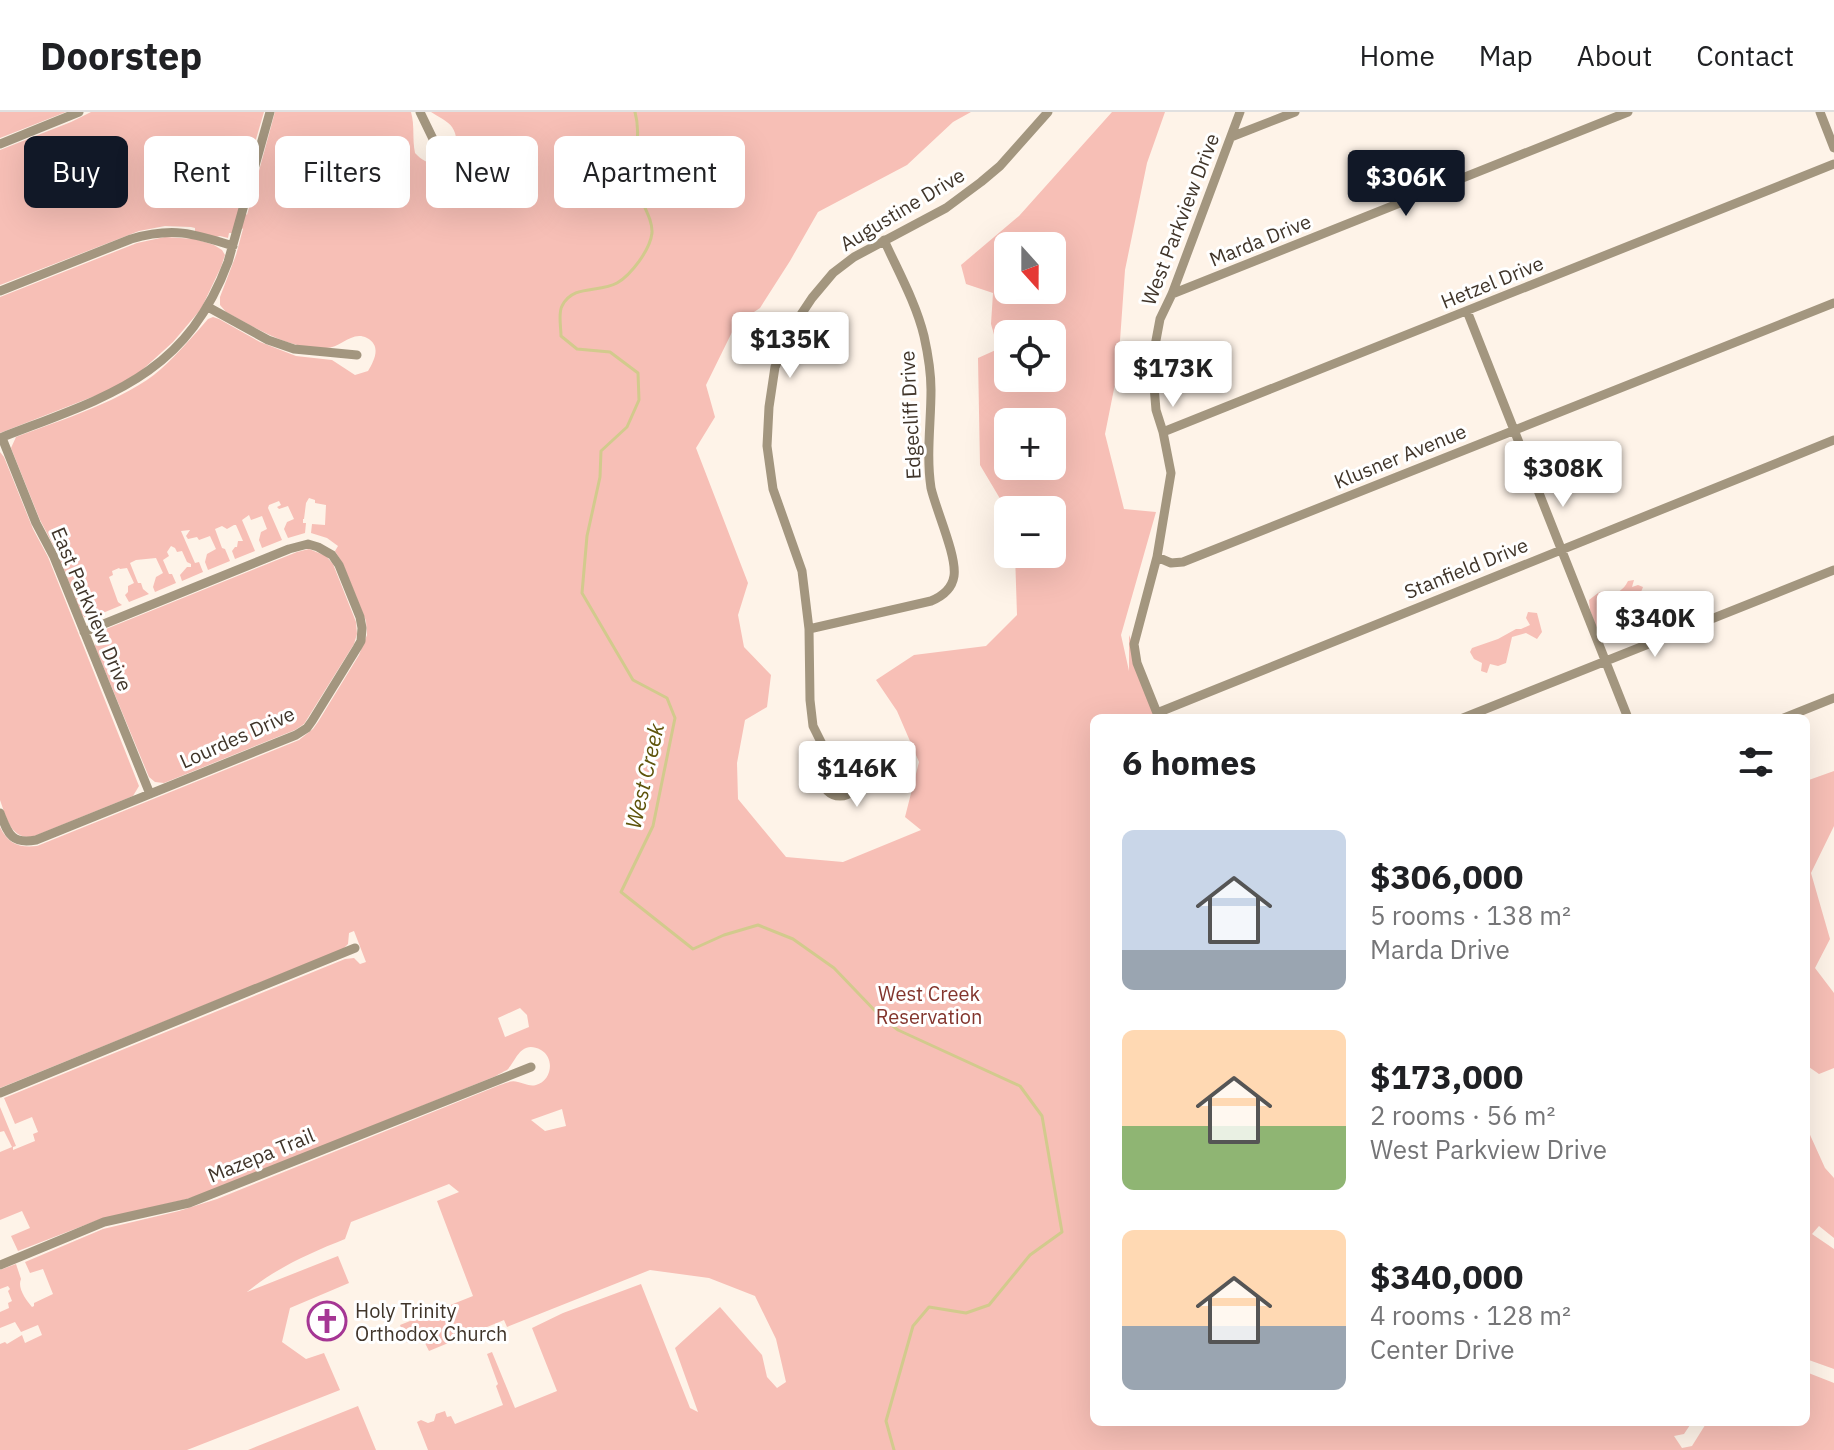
<!DOCTYPE html>
<meta charset="utf-8">
<style>
:root{--surface:#fff;--page:#f2f2f2;--text:#202124;--muted:#757577;--line:#e0e0e0;--accent:#111827}
body{margin:0;font-family:"IBM Plex Sans",sans-serif;background:var(--page);color:var(--text);height:100vh;display:flex;flex-direction:column;font-size:30px;white-space:nowrap}
*{box-sizing:border-box;margin:0}
p{font-size:26px;color:var(--muted)}
.icon{flex:none;width:44px;height:44px;fill:none;stroke:currentColor;stroke-width:2;stroke-linecap:round;stroke-linejoin:round}
.map{position:relative;flex:1;overflow:hidden}
.drawer{position:absolute;left:1090px;top:602px;width:720px;height:712px;display:flex;flex-direction:column;background:var(--surface);border-radius:12px;box-shadow:0 8px 32px #0002}
.drawer>*{flex:none}
.banner{position:absolute;left:24px;top:24px;width:760px;height:72px;display:flex;gap:16px}
.needle{width:52px;rotate:159deg}
.tools{position:absolute;left:994px;top:120px;display:grid;gap:16px}
.tools a{display:grid;place-items:center;width:72px;height:72px;border-radius:12px;background:var(--surface);box-shadow:0 8px 32px #0002;font-size:40px}
.price{position:absolute;translate:-50% -68px;padding:0 18px;border-radius:8px;background:#fff;color:#222;font-size:26px;line-height:52px;filter:drop-shadow(0 2px 4px #0008)}
.price::after{content:'';position:absolute;left:50%;top:48px;width:24px;height:18px;margin-left:-12px;background:inherit;clip-path:polygon(0 0,100% 0,50% 100%)}
.price.selected{background:var(--accent);color:#fff}
ul{padding:0;list-style:none}
li{display:flex;align-items:center;gap:24px;height:200px;padding:0 32px}
li span{display:grid;place-items:center;flex:none;width:224px;height:160px;border-radius:12px;color:#555}
li>.icon{margin-inline-start:auto}
span .icon{width:96px;height:96px;fill:#fffc;stroke-width:1}
li b{font-size:34px}
h2{display:flex;justify-content:space-between;align-items:center;height:96px;padding:0 32px;font-size:34px}
.chip{padding:0 28px;border-radius:12px;background:var(--surface);box-shadow:0 8px 32px #0002;font-size:28px;line-height:72px}
.chip.selected{background:var(--accent);color:#fff}
header{display:flex;align-items:center;gap:48px;box-sizing:border-box;height:112px;padding:0 40px;background:var(--surface);border-bottom:2px solid var(--line)}
header strong{font-size:38px}
nav{display:flex;gap:44px;margin-inline-start:auto;font-size:28px}
.map>svg:first-child{display:block}
.green{fill:#f7bfb6;fill-rule:evenodd}
.lines{fill:none;stroke-linecap:round;stroke-linejoin:round}
.stream{stroke:#d2ca8d;stroke-width:3}
.minor{stroke:#a3967f;stroke-width:9}
.labels{text-anchor:middle;dominant-baseline:central;stroke-width:6;stroke-linejoin:round;paint-order:stroke}
.street-label{font-size:20px;fill:#40352a;stroke:#fff}
.park-label{font-size:20px;fill:#83352d;stroke:#fff}
.poi-label{font-size:20px;fill:#40352a;stroke:#fff;text-anchor:start}
.water-label{font-size:22px;font-style:italic;fill:#5e540b;stroke:#fff}
</style>
<header>
<strong>Doorstep</strong>
<nav><a>Home</a><a>Map</a><a>About</a><a>Contact</a></nav>
</header>
<div class="map">
<svg width="1834" height="1338" viewBox="0 0 1834 1338">
<rect width="100%" height="100%" fill="#fef3e8"/>
<path class="green" d="M0,0H66L0,26Z
M91,0H264L237,92L247,103L275,0H411C415,14 412,26 415,41C418,44 421,47 425,49C445,59 465,34 452,15C448,9 437,4 431,0H971L953,10L907,53L818,100L790,149L760,196L736,212L706,273L715,305L696,336L748,471L738,503L744,535L771,563L767,595L745,608L737,651L738,687L786,745L843,750L921,718L905,705L919,650L897,599L876,568L914,543L986,534L1017,503L1015,442H1052V398H1008V400L980,353L978,246L998,237L991,212L993,181L966,172L961,153L1019,104L1112,0H1165L1147,51L1125,158L1118,257L1105,322L1124,397L1156,400L1121,523L1129,559V523L1161,606H1094V1310H1692L1684,1322L1674,1324L1682,1336L1692,1334L1707,1310H1806V1260L1834,1271V1338H428L417,1310L421,1308L428,1311L434,1309L436,1302L445,1299L447,1305L451,1304L455,1312L503,1293L496,1274L498,1272L487,1242L492,1240L515,1296L557,1279L532,1216L563,1201L641,1172L690,1296L698,1300L675,1236L720,1195L762,1243L767,1265L777,1276L786,1270L776,1227L755,1184L709,1166L650,1158L507,1215L504,1208L429,1239L424,1229L419,1231L417,1228L407,1231L400,1213L473,1184L437,1089L459,1080L449,1072L351,1110L345,1127C310,1141 276,1156 247,1180L338,1144L349,1171L290,1196L282,1230L306,1247L324,1241L340,1278L187,1338H0V1232L5,1230L7,1232L22,1223L25,1231L42,1223L38,1213L21,1220L15,1210L0,1216V1200L9,1196L8,1191L12,1189L8,1179L10,1177L8,1174L0,1177V1158L16,1152L21,1167C17,1176 26,1188 32,1195L34,1194V1191L53,1182L43,1157L30,1161L25,1150L103,1117L179,1099L217,1087L500,973C506,971 511,968 518,970C524,971 529,975 536,973C552,969 555,946 541,938C520,927 516,950 507,958C505,959 499,962 496,964L214,1078L187,1087L98,1108L18,1139L11,1124L30,1116L22,1099L0,1108V1040L12,1035L4,1019L0,1020V995L16,1034L13,1035V1038L35,1029L33,1022L38,1020L32,1005L15,1012L4,986L345,847L354,846L360,852L366,850L354,819L349,821L348,832L343,837L0,976V715C8,732 19,736 37,734L299,628L313,617L318,610L359,543L367,523L366,509L343,452L335,439L338,434L327,426L311,421L312,412L325,413L326,393L315,391V388L309,386L306,391L304,407H303V411H306L305,421L288,426L284,417L287,410L294,407L288,394L279,397L277,395L281,393L279,389L269,393L268,396L282,428L262,436L259,428L261,420L267,417L262,404L251,408L249,403L242,408L255,439L235,447L232,439L235,435H237L238,429H243L236,413H234L227,417L222,414L215,417L222,436L225,437L230,449L208,458L205,450L207,442L216,437L210,424L199,428L197,425L188,427L186,424L190,418L181,419L195,451L199,450L203,460L182,469L180,463L187,455H191V452L187,450L182,439L177,440L175,436L171,434L167,440L169,444L163,448L169,462H172L176,471L155,480L153,475L156,465L163,461L156,446L136,448L130,451L138,471H141L143,477L149,482L129,490L125,483L128,480V474L134,471L127,456L120,457L119,456L112,459L113,463L109,465L118,490L122,493L98,503H91L89,509L82,503L57,440L40,408L11,336L16,325C61,308 126,288 161,257C178,242 193,224 208,207L213,205L219,207L260,230L296,244L332,248L355,263L368,259C374,249 382,234 367,226C352,218 341,236 326,236C290,238 256,216 226,200L220,193V185L236,143L243,117L240,115L235,121H229L228,126L220,124L212,126L195,119V116L191,115L165,114L139,119L0,173V38L71,10ZM1008,134H1052V178H1008ZM1008,222H1052V266H1008ZM1008,310H1052V354H1008ZM520,896L527,903L529,915L505,925L498,906ZM562,997L566,1014L545,1019L531,1008Z
M165,125L195,127L214,133L222,138L225,143L221,155L201,197L173,230L141,259L110,278L0,321V185L137,131Z
M0,340L4,345L33,417L48,445L139,674L133,684L32,725C10,727 6,704 0,688Z
M309,437L326,444L333,452L356,510L357,522L354,532L304,612L295,618L164,671L155,670L149,665L95,535L96,526L101,519L297,440Z
M1634,468L1632,475L1638,473L1643,475L1641,480L1635,483L1630,480L1628,486L1622,485L1618,493L1613,497L1619,512V524L1611,530L1601,528L1590,498L1589,488L1598,481L1603,479L1607,484C1617,481 1623,479 1628,469Z
M1528,500L1537,501L1542,520L1537,527L1526,521L1512,525L1506,551L1498,554L1490,552L1487,561L1481,559L1482,551L1474,547L1470,540L1472,536L1498,527L1516,517H1521L1530,513L1526,506Z
M1834,659V714L1811,761L1830,827L1815,856L1834,881V956L1819,962L1806,953V669Z
M1806,1014L1825,1056L1834,1066V1126L1819,1114L1812,1122L1834,1137V1257L1806,1247V1107L1808,1104L1806,1102Z
M358,1294L376,1338H248Z"/>
<g class="lines">
<path class="stream" d="M635,0C642,25 632,49 637,74C639,89 653,105 652,121C650,138 631,163 617,171C599,181 573,172 562,194C558,201 561,215 561,224L577,237L610,240L638,261L639,288L627,315L601,339L600,365L587,424L582,481L633,568L667,586L675,606L653,714L621,780L693,837L724,823L758,813L793,827L834,856L880,904L898,918L1020,974L1042,1004L1062,1120L1030,1143L989,1193L966,1201L929,1195L913,1214L886,1309L894,1338"/>
<path class="minor" d="M420,0L434,29
M1820,0L1834,36
M1231,25L1295,0
M0,32L79,0
M0,179L131,127C172,115 193,121 233,134
M1172,182L1628,0
M208,195L268,228L294,237L357,243
M1467,199L1628,606
M1163,320L1834,52
M0,326C105,285 185,266 228,150L270,0
M2,326L36,411L54,445L150,682
M1157,445L1171,451L1183,450L1834,191
M809,517L931,489C943,484 952,477 954,464C957,444 936,398 931,376C926,343 931,311 931,278C931,260 928,242 924,224C916,191 898,159 884,128
M1157,601L1834,328
M1159,606L1137,551L1134,532L1157,445L1171,361L1163,320L1156,298L1153,262L1154,239L1160,207L1172,182L1240,0
M1463,606L1834,458
M1784,606L1834,586
M822 666a18 18 0 1 1 36 0a18 18 0 1 1-36 0Z
M831,650L813,614L810,588L809,517L802,459L773,377L767,334L769,295L775,255L798,207L812,186L833,161L854,145L946,96L981,70L1000,54L1048,0
M0,701C8,721 11,733 36,728L296,623L307,616L312,609L357,536L361,529L362,516L360,505L339,453L332,443L318,435L308,432L289,437L84,520
M0,981L355,836
M0,1153L104,1110L189,1091L531,955"/>
</g>
<defs>
<g id="church-ring" transform="scale(2)"><circle r="9.5" fill="#fff" stroke="#a53694" stroke-width="1.5"/><path d="M-1.2-6h2.4v3.5h3.3v2.4h-3.3V6h-2.4V-.1h-3.3v-2.4h3.3Z" fill="#a53694"/></g>
</defs>
<g fill-rule="evenodd">
<use href="#church-ring" x="327" y="1209"/>
</g>
<g class="labels">
<g class="street-label">
<text transform="translate(902 97) rotate(-31)">Augustine Drive</text>
<text transform="translate(1180 107) rotate(-69)">West Parkview Drive</text>
<text transform="translate(1260 128) rotate(-22)">Marda Drive</text>
<text transform="translate(1492 170) rotate(-22)">Hetzel Drive</text>
<text transform="translate(910 303) rotate(-93)">Edgecliff Drive</text>
<text transform="translate(1400 344) rotate(-22)">Klusner Avenue</text>
<text transform="translate(1466 456) rotate(-22)">Stanfield Drive</text>
<text transform="translate(92 497) rotate(67)">East Parkview Drive</text>
<text transform="translate(237 625) rotate(-24)">Lourdes Drive</text>
<text transform="translate(261 1043) rotate(-22)">Mazepa Trail</text>
</g>
<g class="park-label">
<text x="929" y="881">West Creek<tspan x="929" dy="23">Reservation</tspan></text>
</g>
<g class="poi-label">
<text x="355" y="1198">Holy Trinity<tspan x="355" dy="23">Orthodox Church</tspan></text>
</g>
<g class="water-label">
<text transform="translate(644 664) rotate(-77)">West Creek</text>
</g>
</g>
</svg>
<div class="tools">
<a><svg class="needle" viewBox="-14 -14 28 28"><path d="M0-13l5 13h-10z" fill="#e53935"/><path d="M0 13l5-13h-10z" fill="#757577"/></svg></a>
<a><svg class="icon" aria-label="locate" viewBox="0 0 24 24"><circle cx="12" cy="12" r="6"/><path d="M12 2v4M12 18v4M2 12h4M18 12h4"/></svg></a>
<a>+</a>
<a>−</a>
</div>
<b class="price selected" style="left:1406px;top:106px">$306K</b>
<b class="price" style="left:790px;top:268px">$135K</b>
<b class="price" style="left:1173px;top:297px">$173K</b>
<b class="price" style="left:1563px;top:397px">$308K</b>
<b class="price" style="left:1655px;top:547px">$340K</b>
<b class="price" style="left:857px;top:697px">$146K</b>
<div class="banner">
<a class="chip selected">Buy</a>
<a class="chip">Rent</a>
<a class="chip">Filters</a>
<a class="chip">New</a>
<a class="chip">Apartment</a>
</div>
<section class="drawer">
<h2>6 homes<svg class="icon" aria-label="filters" viewBox="0 0 24 24"><path d="M4 7h16M4 17h16"/><circle cx="9" cy="7" r="2"/><circle cx="15" cy="17" r="2"/></svg></h2>
<ul>
<li><span style="background:linear-gradient(#c9d6e8 75%,#9aa5b1 0)"><svg class="icon" aria-label="home" viewBox="0 0 24 24"><path d="M3 11l9-7 9 7M6 9v11h12V9"/></svg></span><div><b>$306,000</b><p>5 rooms · 138 m²</p><p>Marda Drive</p></div></li>
<li><span style="background:linear-gradient(#ffd9b3 60%,#8fb573 0)"><svg class="icon" aria-label="home" viewBox="0 0 24 24"><path d="M3 11l9-7 9 7M6 9v11h12V9"/></svg></span><div><b>$173,000</b><p>2 rooms · 56 m²</p><p>West Parkview Drive</p></div></li>
<li><span style="background:linear-gradient(#ffd9b3 60%,#9aa5b1 0)"><svg class="icon" aria-label="home" viewBox="0 0 24 24"><path d="M3 11l9-7 9 7M6 9v11h12V9"/></svg></span><div><b>$340,000</b><p>4 rooms · 128 m²</p><p>Center Drive</p></div></li>
</ul>
</section>
</div>
